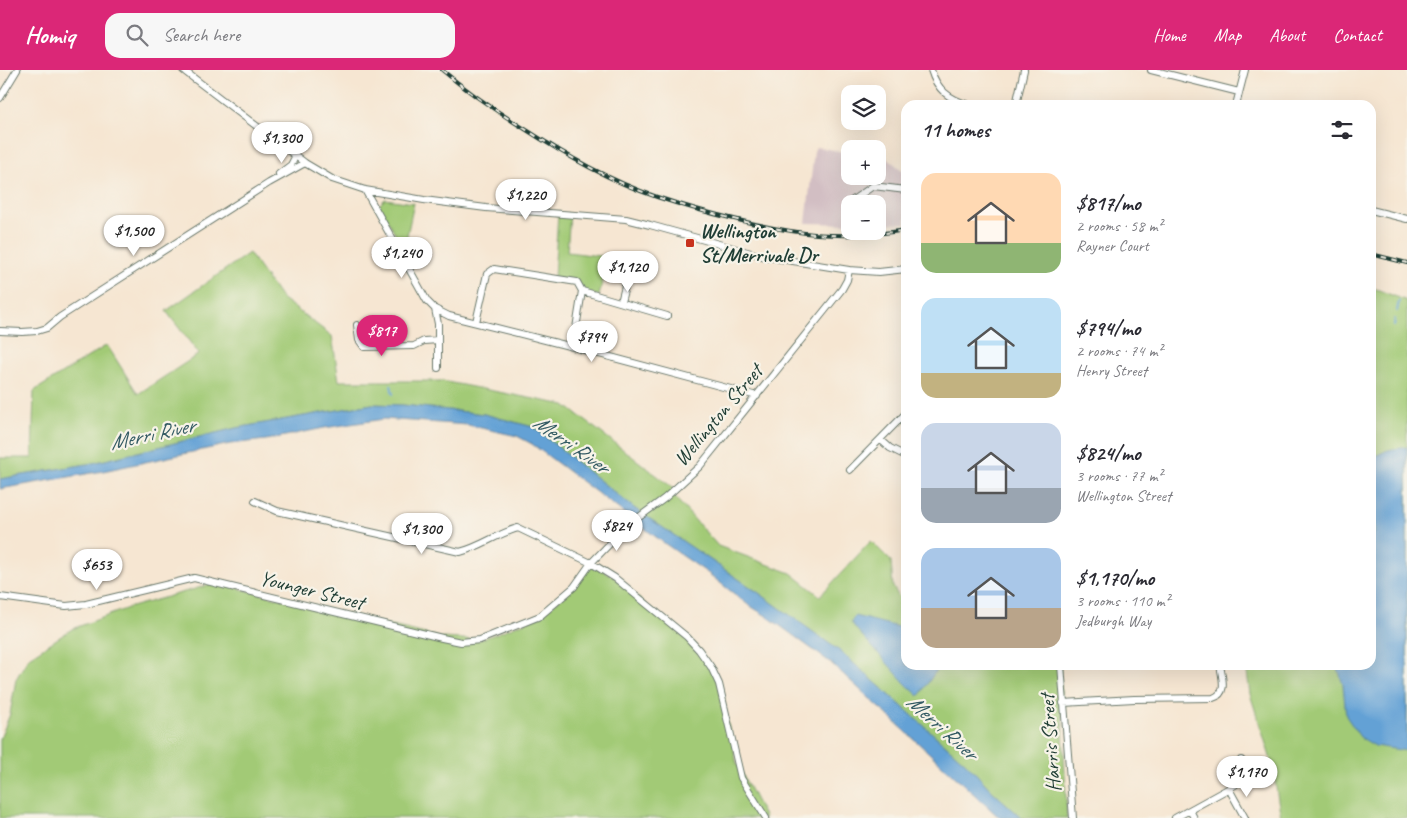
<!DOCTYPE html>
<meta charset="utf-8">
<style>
:root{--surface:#fff;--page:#f7f7f7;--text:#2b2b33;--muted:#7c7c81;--accent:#db2777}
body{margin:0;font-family:Caveat,sans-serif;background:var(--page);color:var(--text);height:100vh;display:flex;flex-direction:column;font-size:19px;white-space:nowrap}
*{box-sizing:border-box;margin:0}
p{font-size:16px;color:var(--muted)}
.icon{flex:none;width:28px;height:28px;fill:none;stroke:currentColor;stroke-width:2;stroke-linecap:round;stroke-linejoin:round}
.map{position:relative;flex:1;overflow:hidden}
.details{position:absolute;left:901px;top:30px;width:475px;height:570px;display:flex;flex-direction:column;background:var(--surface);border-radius:15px;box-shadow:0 5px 20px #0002}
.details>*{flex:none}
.tools{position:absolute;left:841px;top:15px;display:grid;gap:10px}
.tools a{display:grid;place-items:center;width:45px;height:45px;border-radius:10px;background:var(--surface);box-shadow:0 5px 20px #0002;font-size:25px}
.price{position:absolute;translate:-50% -42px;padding:0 11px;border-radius:18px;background:#fff;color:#222;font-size:16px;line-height:32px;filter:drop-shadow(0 1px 2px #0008)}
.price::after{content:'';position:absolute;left:50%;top:30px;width:15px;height:11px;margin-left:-8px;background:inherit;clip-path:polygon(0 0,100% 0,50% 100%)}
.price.current{background:var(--accent);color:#fff}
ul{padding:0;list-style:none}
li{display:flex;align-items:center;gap:15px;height:125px;padding:0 20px}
li span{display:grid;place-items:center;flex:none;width:140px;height:100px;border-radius:15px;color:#555}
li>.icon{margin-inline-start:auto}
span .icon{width:60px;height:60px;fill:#fffc;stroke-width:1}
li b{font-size:21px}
h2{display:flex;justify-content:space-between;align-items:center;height:60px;padding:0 20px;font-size:21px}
header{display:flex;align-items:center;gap:30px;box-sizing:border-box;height:70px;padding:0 25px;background:var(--accent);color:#fff}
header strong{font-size:24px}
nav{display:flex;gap:28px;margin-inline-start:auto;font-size:18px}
.search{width:350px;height:45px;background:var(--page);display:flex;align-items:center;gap:12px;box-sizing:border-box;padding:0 18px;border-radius:15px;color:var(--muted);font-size:19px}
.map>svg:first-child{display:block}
.industrial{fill:#d2bec3}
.green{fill:#a2ca76;stroke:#608455}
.water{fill:#64a1d5;stroke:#426f84}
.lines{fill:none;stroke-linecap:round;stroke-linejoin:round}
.stream{stroke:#64a1d5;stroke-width:2}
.minor-casing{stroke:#6a786b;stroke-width:8}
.minor{stroke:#fff;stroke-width:6}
.rail-casing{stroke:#1f3d34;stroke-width:4}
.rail{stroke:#f7f3e8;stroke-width:2;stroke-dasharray:5.5;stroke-linecap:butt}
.poi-dot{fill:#c8321e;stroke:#f7f3e8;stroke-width:2}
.labels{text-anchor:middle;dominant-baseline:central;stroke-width:4.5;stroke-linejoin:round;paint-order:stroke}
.poi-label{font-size:21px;font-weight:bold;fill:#1f3d34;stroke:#f7f3e8;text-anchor:start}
.street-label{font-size:21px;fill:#1f3d34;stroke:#f7f3e8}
.water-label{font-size:22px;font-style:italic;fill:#345b64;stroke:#f7f3e8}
</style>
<header>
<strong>Homiq</strong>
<div class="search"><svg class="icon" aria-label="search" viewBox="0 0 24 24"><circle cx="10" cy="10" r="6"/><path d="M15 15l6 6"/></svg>Search here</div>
<nav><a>Home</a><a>Map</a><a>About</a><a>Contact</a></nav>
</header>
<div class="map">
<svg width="1407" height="748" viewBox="0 0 1407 748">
<rect width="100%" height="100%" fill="#f7f3e8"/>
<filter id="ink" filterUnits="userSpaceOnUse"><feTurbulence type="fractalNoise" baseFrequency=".02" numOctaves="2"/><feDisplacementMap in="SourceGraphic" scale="10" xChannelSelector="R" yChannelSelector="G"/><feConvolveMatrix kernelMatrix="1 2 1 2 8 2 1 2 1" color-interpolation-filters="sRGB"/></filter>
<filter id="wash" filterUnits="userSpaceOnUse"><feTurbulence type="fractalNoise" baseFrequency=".0096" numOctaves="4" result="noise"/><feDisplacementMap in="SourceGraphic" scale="20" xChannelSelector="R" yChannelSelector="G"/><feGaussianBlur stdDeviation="1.12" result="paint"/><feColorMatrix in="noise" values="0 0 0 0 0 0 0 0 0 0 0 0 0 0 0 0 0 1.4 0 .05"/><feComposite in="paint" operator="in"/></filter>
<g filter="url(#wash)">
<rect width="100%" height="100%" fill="#f6e6d2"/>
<path class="industrial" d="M816,77L850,83V106H878V87L888,89L906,103V153L878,154V134H850V154L806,153L814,81Z"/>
<path class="green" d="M385,129L414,133L406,170L402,175L381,139L379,135Z
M558,143L570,144L567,182L608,187L599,226L582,221L577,212L554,208Z
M249,183L280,227L332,266L339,311H442L565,335L668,414L674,420L671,423L718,476L791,503L820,526L871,471L891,491L893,517L899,527L906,529V595H1060L1067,748H1022L991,720L968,695L841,582L759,523L634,438L533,357L484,344L403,335L372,334L236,358L93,393L0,409V388H32L34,321L107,275L138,324L199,284L166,241Z
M1371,217L1407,231V748H1281L1272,693L1250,624L1246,595H1371Z
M591,493L615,508L699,580L719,614L737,694L765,748H0V669L10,644L16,609L29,587L72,559L128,538L216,513L442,568L480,570L540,546L574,517Z"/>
<path class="water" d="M372,334L403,335L484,344L533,357L634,438L759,523L841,582L968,695L991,720L1022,748H1000L831,593L768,547L747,534L709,504L664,473L532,374L517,366L468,355L384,349L324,358L266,370L230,374L103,401L0,419V409L93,393L236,358Z
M1407,377V681L1375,676L1360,667L1346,646L1343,615L1337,595H1371V470L1375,461L1373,436L1371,434V388L1388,380Z
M855,546L906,559V595H940L919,626L906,614L857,560L851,552Z"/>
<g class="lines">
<path class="stream" d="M1397,241L1399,231
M1394,256L1395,249
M391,315L393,324"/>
</g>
</g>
<g filter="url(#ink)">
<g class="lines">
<g class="minor-casing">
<path id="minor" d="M183,0L305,93L332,109L365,120L424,130L486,138L626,149L650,155L762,186L849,200L879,202L906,199
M931,0C937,20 949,29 969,35
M1151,0L1239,22
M0,28L17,0
M1016,35L1024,0
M1236,35L1245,0
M279,104L291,95L295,87
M365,120L427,231L435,239L438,254V298
M850,132L873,116L906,120
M1371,140L1407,149
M582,221L667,246
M621,232L629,201
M435,239L449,246L573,277L757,326
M476,252L487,204L494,199L577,212L582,221L573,277
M357,255L359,270L364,277L414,276L424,271L438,270
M0,261L22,262L37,261L47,258L60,247L269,113L305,93
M881,370L890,378L906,386
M850,400L906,343
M255,431L277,441L460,482C481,477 498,463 518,458L591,493L615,508L687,567L699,580L711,597L719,614L741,708L766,748
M0,527L66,536L86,534L194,508L442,568L461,572L480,570L540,546L574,517L591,493L627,456L665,428L700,396L842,219L847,210L849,200
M1061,595L1073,748
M1063,633L1134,629L1213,628C1228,623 1222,608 1220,595
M1229,719L1245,748
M1190,740L1194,748
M1175,748L1235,715L1241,690"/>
</g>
<use href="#minor" class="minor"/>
<g class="rail-casing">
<path id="rail" d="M442,0C468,22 496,41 525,59C567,86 610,111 657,127C681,135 705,142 730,148C793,164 840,171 906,160
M1371,184L1407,193"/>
</g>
<use href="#rail" class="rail"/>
</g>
</g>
<rect class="poi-dot" x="685" y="168" width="10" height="10" rx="2.5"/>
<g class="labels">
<g class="poi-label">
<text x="700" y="161">Wellington<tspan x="700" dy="24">St/Merrivale Dr</tspan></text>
</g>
<g class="street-label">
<text transform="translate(718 345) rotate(-50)">Wellington Street</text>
<text transform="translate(312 520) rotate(14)">Younger Street</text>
<text transform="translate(1050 673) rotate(-94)">Harris Street</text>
</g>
<g class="water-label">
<text transform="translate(152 364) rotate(-12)">Merri River</text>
<text transform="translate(571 374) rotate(35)">Merri River</text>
<text transform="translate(942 657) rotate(42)">Merri River</text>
</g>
</g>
</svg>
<div class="tools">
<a><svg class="icon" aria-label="layers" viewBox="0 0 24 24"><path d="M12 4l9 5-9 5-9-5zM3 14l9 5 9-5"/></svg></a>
<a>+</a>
<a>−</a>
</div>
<b class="price" style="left:282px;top:94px">$1,300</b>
<b class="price" style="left:526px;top:151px">$1,220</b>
<b class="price" style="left:134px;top:187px">$1,500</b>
<b class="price" style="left:402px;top:209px">$1,240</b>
<b class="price" style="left:628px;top:223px">$1,120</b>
<b class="price current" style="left:382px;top:287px">$817</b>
<b class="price" style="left:592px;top:293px">$794</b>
<b class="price" style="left:617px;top:482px">$824</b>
<b class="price" style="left:422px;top:485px">$1,300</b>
<b class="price" style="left:97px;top:521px">$653</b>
<b class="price" style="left:1247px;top:728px">$1,170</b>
<section class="details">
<h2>11 homes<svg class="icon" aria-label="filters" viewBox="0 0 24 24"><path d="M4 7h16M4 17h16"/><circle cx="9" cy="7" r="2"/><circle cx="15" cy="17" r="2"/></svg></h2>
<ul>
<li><span style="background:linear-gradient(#ffd9b3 70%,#8fb573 0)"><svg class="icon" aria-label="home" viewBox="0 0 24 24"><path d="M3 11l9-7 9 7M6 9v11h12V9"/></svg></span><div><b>$817/mo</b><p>2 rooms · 58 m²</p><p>Rayner Court</p></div></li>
<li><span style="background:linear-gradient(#bfe0f5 75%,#c2b280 0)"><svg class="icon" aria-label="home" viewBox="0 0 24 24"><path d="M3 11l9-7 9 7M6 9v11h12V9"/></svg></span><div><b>$794/mo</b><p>2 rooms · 74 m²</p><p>Henry Street</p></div></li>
<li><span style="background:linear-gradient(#c9d6e8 65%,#9aa5b1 0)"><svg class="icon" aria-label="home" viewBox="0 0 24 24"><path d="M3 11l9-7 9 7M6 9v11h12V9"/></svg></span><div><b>$824/mo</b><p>3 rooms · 77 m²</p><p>Wellington Street</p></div></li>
<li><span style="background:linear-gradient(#a9c7e8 60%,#b9a48a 0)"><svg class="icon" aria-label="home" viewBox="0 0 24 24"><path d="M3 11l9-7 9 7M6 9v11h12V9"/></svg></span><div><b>$1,170/mo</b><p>3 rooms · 110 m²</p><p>Jedburgh Way</p></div></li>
</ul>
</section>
</div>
